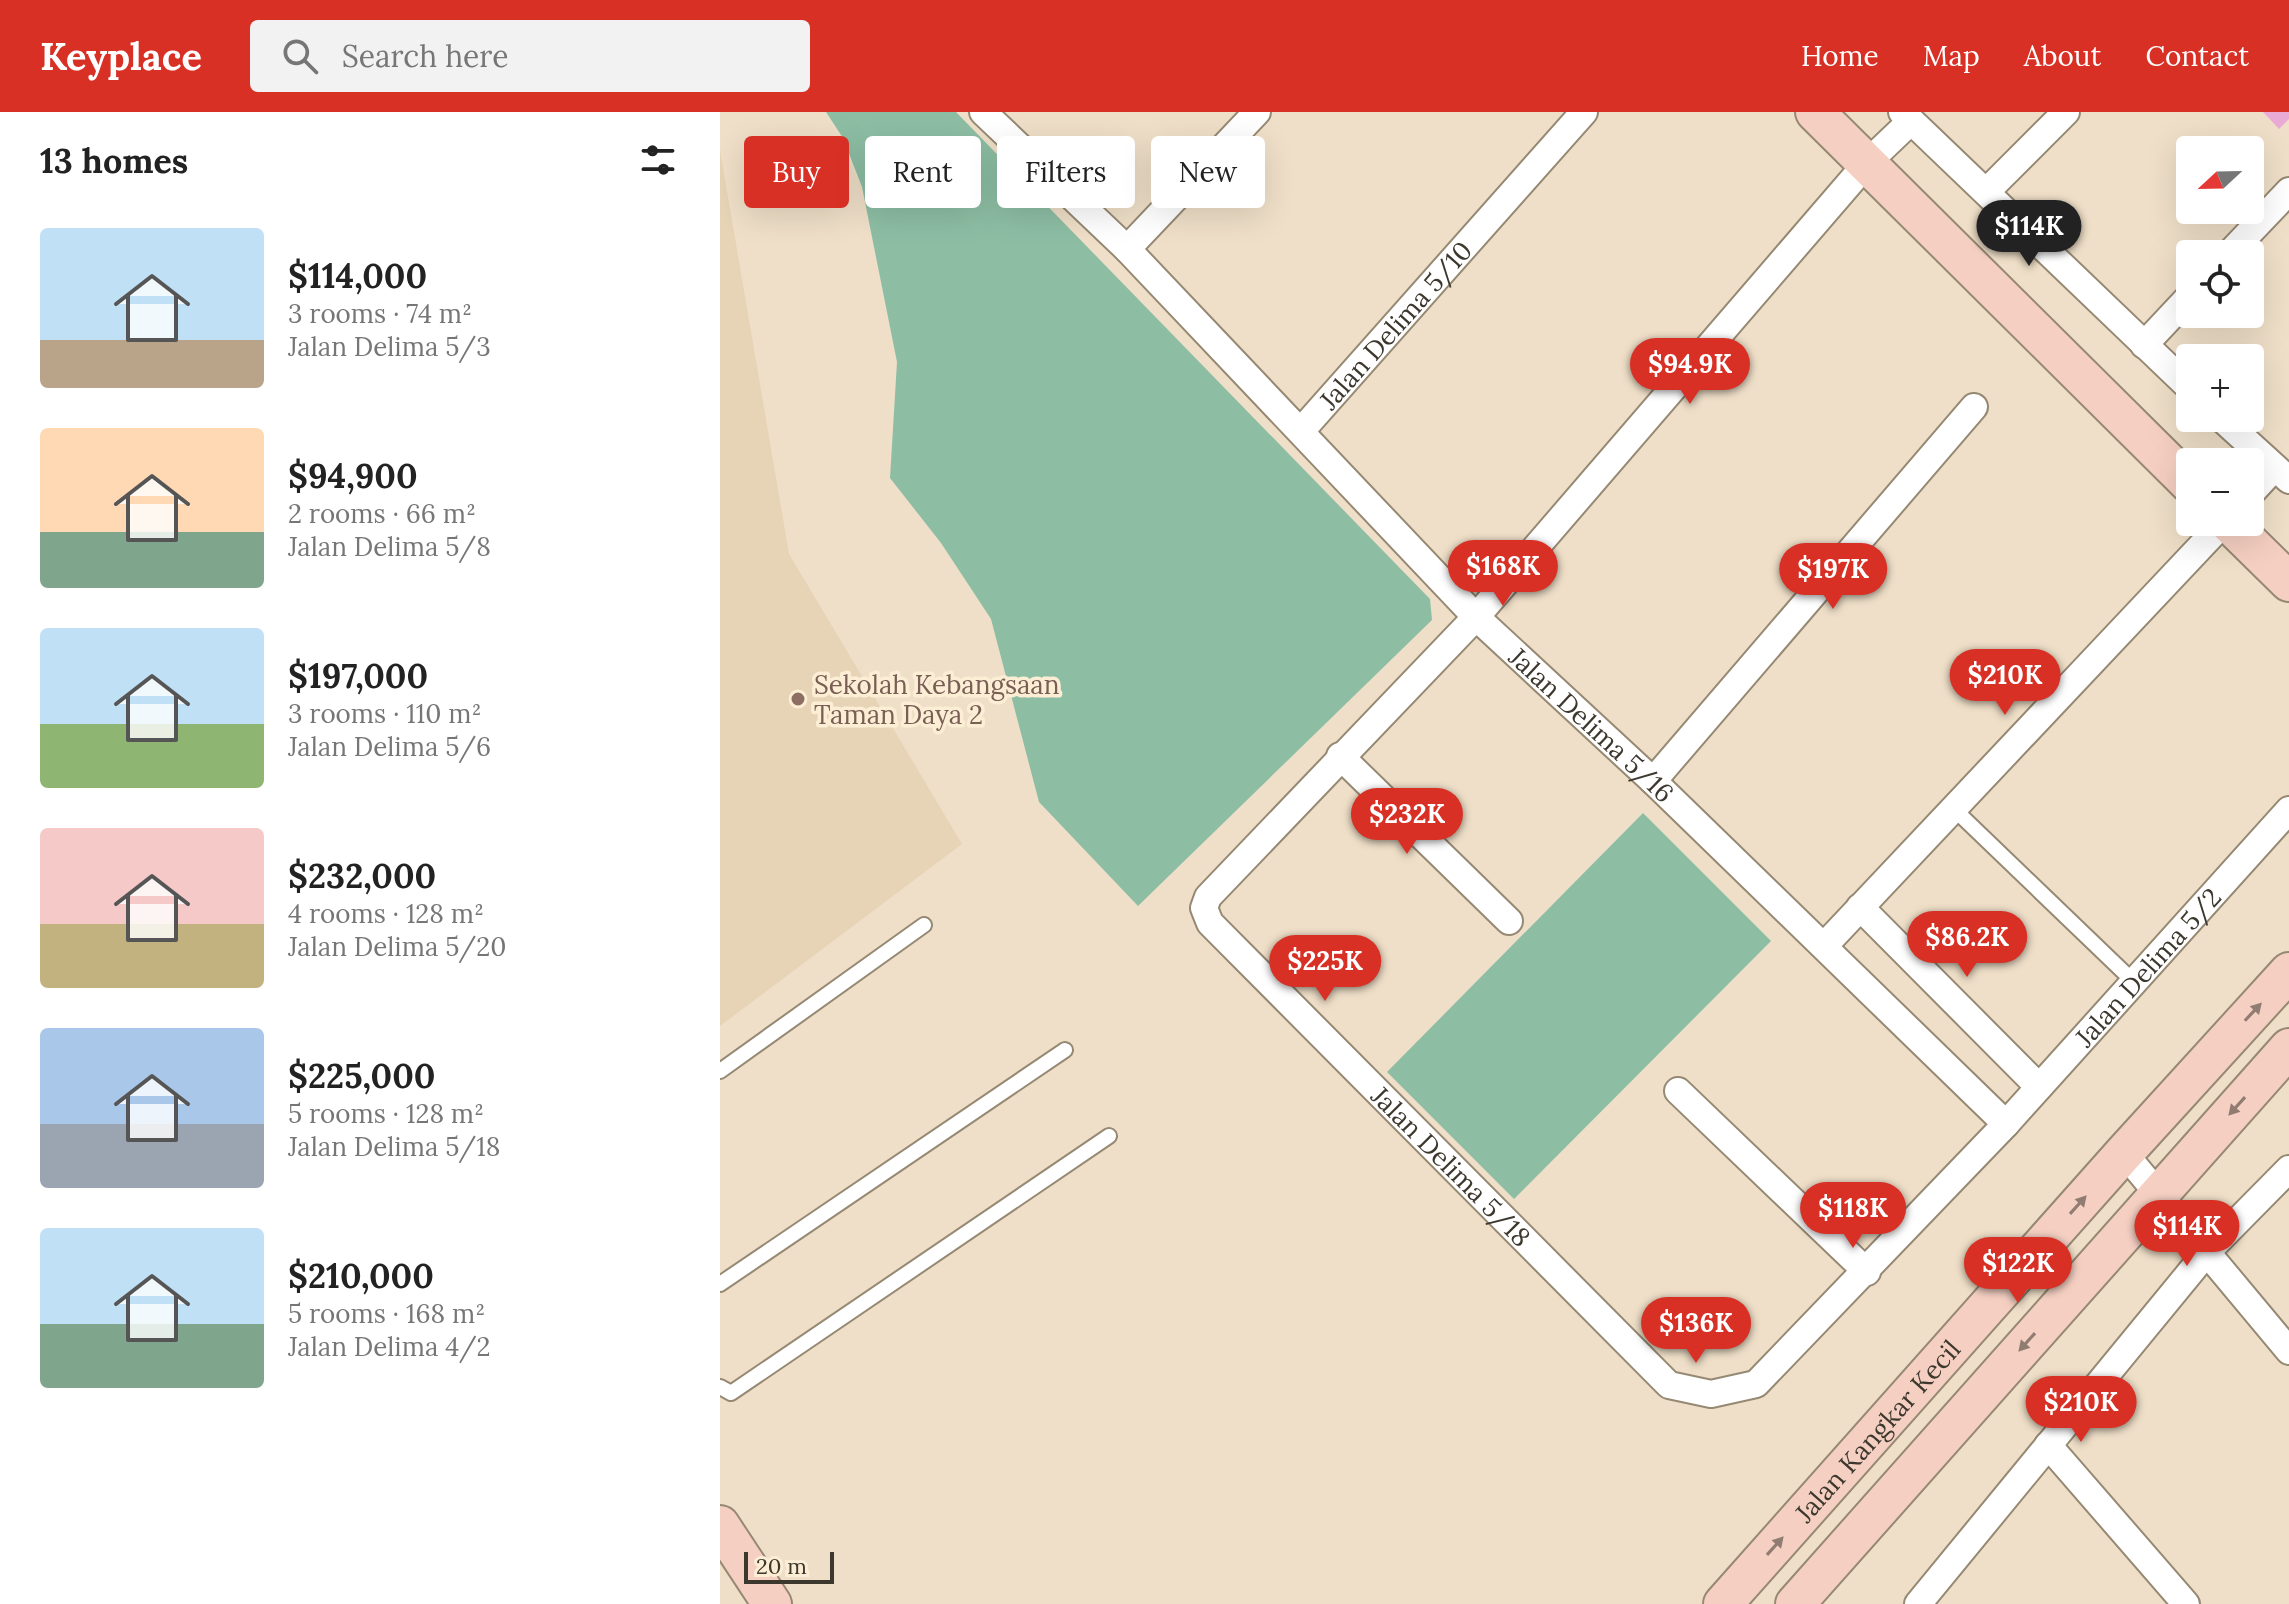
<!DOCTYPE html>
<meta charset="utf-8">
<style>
:root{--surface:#fff;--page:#f2f2f2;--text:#222;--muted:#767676;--accent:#d93025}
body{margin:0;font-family:Lora,serif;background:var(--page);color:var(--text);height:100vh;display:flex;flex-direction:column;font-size:30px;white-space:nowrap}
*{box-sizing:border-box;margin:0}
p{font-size:26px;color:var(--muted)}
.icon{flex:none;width:44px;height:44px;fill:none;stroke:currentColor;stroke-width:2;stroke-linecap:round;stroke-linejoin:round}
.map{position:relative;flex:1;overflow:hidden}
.details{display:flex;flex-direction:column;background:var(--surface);width:720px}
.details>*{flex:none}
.guide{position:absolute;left:24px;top:24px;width:760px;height:72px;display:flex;gap:16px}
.needle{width:52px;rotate:248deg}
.tools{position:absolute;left:1456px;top:24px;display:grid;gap:16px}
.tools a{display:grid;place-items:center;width:88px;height:88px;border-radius:8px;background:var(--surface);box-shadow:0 8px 32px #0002;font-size:40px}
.scale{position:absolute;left:24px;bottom:20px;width:90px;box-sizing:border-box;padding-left:8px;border:4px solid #3d382e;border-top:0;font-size:22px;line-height:28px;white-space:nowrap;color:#3d382e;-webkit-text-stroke:6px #fcedd5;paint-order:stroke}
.price{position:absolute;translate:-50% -68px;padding:0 18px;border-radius:28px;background:var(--accent);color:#fff;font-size:26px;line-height:52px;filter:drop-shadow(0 2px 4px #0008)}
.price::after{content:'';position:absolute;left:50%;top:48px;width:24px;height:18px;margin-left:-12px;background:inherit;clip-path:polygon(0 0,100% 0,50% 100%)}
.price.selected{background:#222;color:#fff}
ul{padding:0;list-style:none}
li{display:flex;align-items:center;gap:24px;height:200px;padding:0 40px}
li span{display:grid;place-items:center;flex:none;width:224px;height:160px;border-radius:8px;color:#555}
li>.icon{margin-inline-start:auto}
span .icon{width:96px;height:96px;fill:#fffc;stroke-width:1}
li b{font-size:34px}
h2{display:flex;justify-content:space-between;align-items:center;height:96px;padding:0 40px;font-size:34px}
.pill{padding:0 28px;border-radius:8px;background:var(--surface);box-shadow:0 8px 32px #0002;font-size:28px;line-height:72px}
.pill.selected{background:var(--accent);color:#fff}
header{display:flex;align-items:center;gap:48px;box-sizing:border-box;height:112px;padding:0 40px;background:var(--accent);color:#fff}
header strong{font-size:38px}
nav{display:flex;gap:44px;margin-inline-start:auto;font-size:28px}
.search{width:560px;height:72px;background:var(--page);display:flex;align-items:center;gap:20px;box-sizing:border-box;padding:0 28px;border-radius:8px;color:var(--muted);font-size:30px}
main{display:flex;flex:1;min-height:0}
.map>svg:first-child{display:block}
.built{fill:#e7d3b6}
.green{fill:#8dbea4}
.building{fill:#eaaad6}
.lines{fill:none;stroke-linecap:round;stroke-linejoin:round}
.lane-casing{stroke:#968973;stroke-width:18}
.street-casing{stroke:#968973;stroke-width:30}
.secondary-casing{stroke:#968973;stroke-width:42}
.lane{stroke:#fff;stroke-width:14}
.street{stroke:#fff;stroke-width:26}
.secondary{stroke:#f5cfc2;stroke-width:38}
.oneway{fill:#907c71}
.education-dot{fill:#8d6e63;stroke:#fcedd5;stroke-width:3}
.labels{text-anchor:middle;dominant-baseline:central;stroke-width:7;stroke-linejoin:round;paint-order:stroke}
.street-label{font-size:26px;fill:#3d382e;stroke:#fcedd5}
.education-label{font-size:26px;fill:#785e54;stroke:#fcedd5;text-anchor:start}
</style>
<header>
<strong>Keyplace</strong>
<div class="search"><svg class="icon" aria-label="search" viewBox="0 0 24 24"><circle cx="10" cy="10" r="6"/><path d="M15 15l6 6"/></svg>Search here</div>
<nav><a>Home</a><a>Map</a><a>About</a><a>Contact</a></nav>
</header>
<main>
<section class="details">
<h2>13 homes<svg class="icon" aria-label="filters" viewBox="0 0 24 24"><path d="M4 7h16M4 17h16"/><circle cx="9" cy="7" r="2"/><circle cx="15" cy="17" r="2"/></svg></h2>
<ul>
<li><span style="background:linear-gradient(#bfe0f5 70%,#b9a48a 0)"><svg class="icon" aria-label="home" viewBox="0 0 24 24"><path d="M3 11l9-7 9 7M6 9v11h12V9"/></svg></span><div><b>$114,000</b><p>3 rooms · 74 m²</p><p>Jalan Delima 5/3</p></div></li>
<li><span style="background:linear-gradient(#ffd9b3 65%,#7fa58c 0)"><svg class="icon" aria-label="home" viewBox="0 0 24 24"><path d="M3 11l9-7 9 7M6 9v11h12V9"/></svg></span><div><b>$94,900</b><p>2 rooms · 66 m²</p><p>Jalan Delima 5/8</p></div></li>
<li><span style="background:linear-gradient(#bfe0f5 60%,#8fb573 0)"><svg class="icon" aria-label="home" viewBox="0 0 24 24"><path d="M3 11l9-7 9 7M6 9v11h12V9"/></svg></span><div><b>$197,000</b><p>3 rooms · 110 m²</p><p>Jalan Delima 5/6</p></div></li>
<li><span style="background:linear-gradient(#f6c9c9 60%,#c2b280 0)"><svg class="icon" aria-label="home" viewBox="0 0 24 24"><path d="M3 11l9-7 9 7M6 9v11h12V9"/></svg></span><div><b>$232,000</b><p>4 rooms · 128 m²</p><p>Jalan Delima 5/20</p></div></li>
<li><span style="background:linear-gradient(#a9c7e8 60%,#9aa5b1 0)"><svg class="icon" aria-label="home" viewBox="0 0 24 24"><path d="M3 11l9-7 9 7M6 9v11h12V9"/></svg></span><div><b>$225,000</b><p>5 rooms · 128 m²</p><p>Jalan Delima 5/18</p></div></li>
<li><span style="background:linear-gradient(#bfe0f5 60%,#7fa58c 0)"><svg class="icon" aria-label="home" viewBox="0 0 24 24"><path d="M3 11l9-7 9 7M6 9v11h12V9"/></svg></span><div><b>$210,000</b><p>5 rooms · 168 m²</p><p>Jalan Delima 4/2</p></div></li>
</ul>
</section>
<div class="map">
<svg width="1569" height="1492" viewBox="0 0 1569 1492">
<rect width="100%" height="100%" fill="#efdfc8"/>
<path class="built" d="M0,38L69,442L242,732L0,914Z"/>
<path class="green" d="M106,0H236L710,487L712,508L418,794L319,690L271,507L221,431L170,366L177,250L142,75L123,26Z
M923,701L1051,829L794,1087L667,960Z"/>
<path class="building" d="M1543,0H1569V7L1559,17Z"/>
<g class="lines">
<g class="lane-casing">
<path id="lane" d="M1233,696L1414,870
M0,959L204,813
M0,1172L345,938
M0,1275L11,1281L389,1024"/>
</g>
<g class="street-casing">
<g id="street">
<path id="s1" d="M263,0L407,137L756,505L933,669L1286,1012"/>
<path d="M1182,0L1470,276"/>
<path id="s2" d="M1191,9L1147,51L756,505L488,785L484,796L490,811L949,1273L991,1282L1036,1272L1286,1012L1569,698"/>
<path d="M1266,80L1346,0"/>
<path d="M407,137L537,0"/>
<path d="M1509,142L1569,79"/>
<path d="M1424,233L1470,184"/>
<path d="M1501,306L1569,368"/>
<path id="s3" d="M581,319L864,0"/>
<path d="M1530,382L1554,356"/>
<path d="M620,644L789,809"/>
<path d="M933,669L1254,295"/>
<path d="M1140,795L1319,975"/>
<path d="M1104,834L1504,410"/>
<path d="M958,979L1147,1160"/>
<path d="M1404,1041L1569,1239"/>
<path d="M1328,1333L1466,1492"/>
<path d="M1198,1492L1487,1140L1569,1057"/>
</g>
</g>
<g class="secondary-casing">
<g id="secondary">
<path d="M1095,0L1470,372"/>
<path d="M1508,410L1569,470"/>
<path d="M0,1413L52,1492"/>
<path id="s4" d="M1003,1492L1404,1041L1569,860"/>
<path d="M1075,1492L1569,936"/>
</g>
</g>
<use href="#lane" class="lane"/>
<use href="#street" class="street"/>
<use href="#secondary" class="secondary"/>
</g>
<defs><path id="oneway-solid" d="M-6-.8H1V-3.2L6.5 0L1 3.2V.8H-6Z" transform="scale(2)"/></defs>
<g class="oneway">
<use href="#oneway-solid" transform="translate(1533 900) rotate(-47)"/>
<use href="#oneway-solid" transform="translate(1517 994) rotate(132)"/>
<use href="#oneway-solid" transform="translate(1358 1093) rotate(-48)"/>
<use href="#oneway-solid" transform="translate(1307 1230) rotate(132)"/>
<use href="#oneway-solid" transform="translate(1055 1434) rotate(-48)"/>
</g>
<circle class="education-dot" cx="78" cy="587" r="8"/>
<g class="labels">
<g class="street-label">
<text stroke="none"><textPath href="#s3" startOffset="142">Jalan Delima 5/10</textPath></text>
<text stroke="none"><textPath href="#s1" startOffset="864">Jalan Delima 5/16</textPath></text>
<text stroke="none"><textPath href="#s2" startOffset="2388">Jalan Delima 5/2</textPath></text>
<text stroke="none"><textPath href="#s2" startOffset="1418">Jalan Delima 5/18</textPath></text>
<text stroke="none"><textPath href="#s4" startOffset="232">Jalan Kangkar Kecil</textPath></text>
</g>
<g class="education-label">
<text x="94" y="572">Sekolah Kebangsaan<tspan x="94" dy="30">Taman Daya 2</tspan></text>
</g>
</g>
</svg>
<div class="tools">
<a><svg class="needle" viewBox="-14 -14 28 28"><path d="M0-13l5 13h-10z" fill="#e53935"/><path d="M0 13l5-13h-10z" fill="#767676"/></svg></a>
<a><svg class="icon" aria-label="locate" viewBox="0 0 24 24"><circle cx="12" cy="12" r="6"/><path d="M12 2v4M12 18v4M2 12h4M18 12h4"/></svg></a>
<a>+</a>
<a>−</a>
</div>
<div class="scale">20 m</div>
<b class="price selected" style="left:1309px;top:156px">$114K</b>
<b class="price" style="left:970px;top:294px">$94.9K</b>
<b class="price" style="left:783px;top:496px">$168K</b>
<b class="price" style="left:1113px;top:499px">$197K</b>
<b class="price" style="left:1285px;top:605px">$210K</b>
<b class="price" style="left:687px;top:744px">$232K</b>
<b class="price" style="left:1247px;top:867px">$86.2K</b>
<b class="price" style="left:605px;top:891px">$225K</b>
<b class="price" style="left:1133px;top:1138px">$118K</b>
<b class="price" style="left:1467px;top:1156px">$114K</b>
<b class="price" style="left:1298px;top:1193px">$122K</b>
<b class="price" style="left:976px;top:1253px">$136K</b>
<b class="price" style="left:1361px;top:1332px">$210K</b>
<div class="guide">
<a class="pill selected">Buy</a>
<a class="pill">Rent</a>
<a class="pill">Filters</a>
<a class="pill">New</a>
</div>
</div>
</main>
